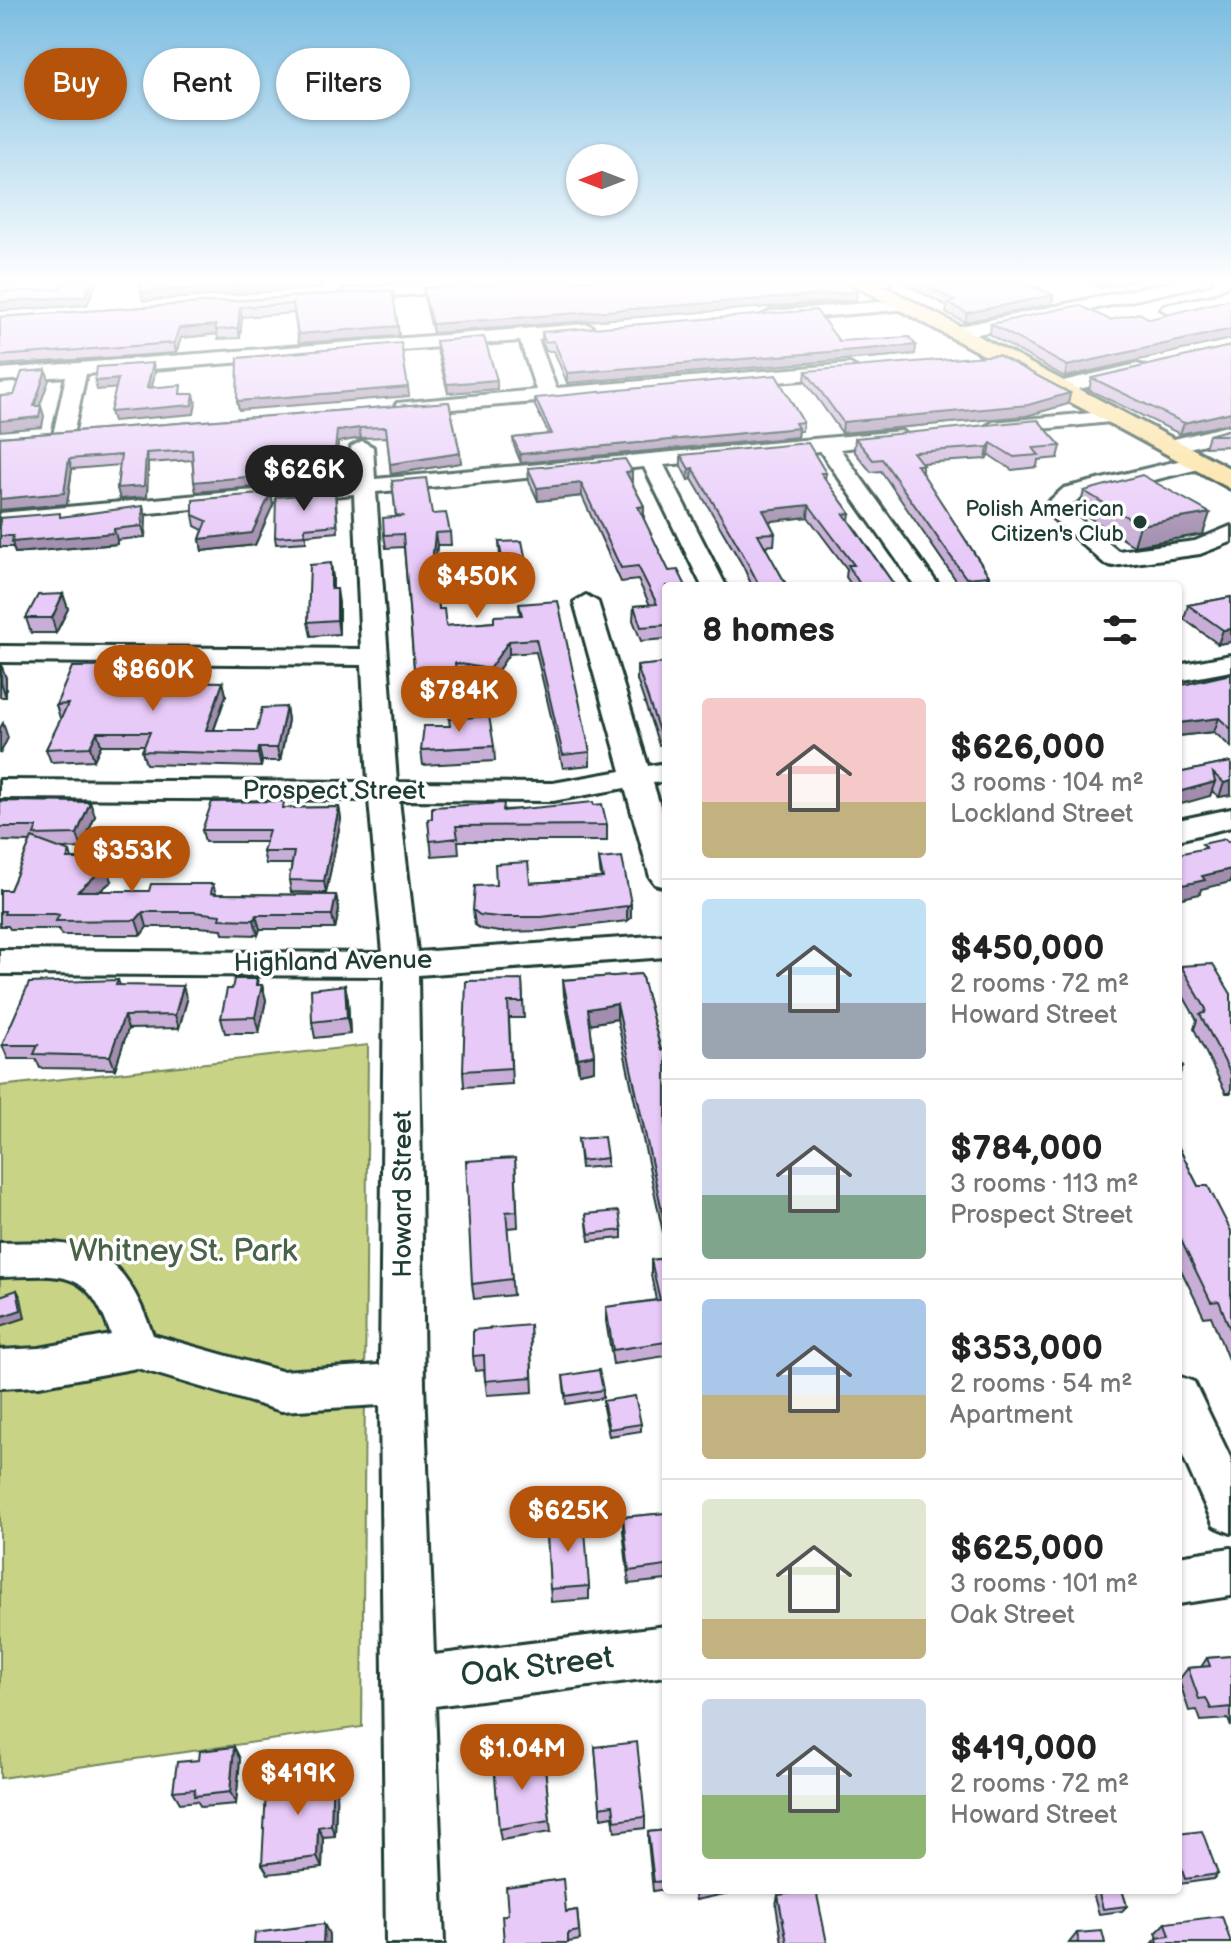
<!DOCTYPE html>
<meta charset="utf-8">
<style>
:root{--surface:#fff;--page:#f6f6f6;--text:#222;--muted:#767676;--line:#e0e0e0;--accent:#b45309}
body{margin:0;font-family:"Balsamiq Sans",sans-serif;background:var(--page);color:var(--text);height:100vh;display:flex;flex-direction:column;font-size:30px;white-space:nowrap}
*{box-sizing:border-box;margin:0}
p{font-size:26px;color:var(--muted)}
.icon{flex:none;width:44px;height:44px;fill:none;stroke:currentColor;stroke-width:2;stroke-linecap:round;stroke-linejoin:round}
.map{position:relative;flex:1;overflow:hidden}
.side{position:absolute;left:662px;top:582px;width:520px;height:1312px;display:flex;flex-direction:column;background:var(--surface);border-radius:8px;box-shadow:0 2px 6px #0004}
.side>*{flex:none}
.banner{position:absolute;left:24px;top:48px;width:518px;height:72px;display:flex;gap:16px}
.needle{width:52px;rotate:270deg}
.controls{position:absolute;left:566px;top:144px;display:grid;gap:16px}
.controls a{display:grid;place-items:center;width:72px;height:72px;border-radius:50%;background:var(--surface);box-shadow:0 2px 6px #0004;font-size:40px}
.price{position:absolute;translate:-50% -68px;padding:0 18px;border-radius:28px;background:var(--accent);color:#fff;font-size:26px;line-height:52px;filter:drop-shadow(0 2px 4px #0008)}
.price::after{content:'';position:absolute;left:50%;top:48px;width:24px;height:18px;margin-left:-12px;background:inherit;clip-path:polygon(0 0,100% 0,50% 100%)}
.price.selected{background:#222;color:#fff}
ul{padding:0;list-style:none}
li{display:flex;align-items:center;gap:24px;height:200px;padding:0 40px}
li+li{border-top:2px solid var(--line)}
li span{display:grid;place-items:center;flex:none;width:224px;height:160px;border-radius:8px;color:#555}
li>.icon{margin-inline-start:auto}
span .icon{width:96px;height:96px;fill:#fffc;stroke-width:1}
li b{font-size:34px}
h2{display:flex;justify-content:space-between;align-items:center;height:96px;padding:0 40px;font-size:34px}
.tag{padding:0 28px;border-radius:36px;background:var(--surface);box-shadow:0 2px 6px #0004;font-size:28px;line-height:72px}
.tag.selected{background:var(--accent);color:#fff}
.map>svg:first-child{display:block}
.green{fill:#c8d386;stroke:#74885d;stroke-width:2}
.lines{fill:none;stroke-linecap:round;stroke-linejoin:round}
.minor-casing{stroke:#1f3d34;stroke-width:6}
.major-casing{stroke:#1f3d34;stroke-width:6}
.minor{fill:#fff;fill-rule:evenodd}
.major{fill:#fcde96;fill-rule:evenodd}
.wall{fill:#c8aed6;stroke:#1f3d34;stroke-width:2}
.shaded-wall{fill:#a28dae;stroke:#1f3d34;stroke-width:2}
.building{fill:#e8caf9;stroke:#1f3d34;stroke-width:2}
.poi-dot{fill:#1f3d34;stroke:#fff;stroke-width:3}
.labels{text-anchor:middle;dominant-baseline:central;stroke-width:7;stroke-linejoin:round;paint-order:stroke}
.far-poi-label{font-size:22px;fill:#1f3d34;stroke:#fff;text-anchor:end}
.street-label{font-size:26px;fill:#1f3d34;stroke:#fff}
.near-park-label{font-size:32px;fill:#496248;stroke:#fff}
.near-street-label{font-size:32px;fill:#1f3d34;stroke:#fff}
</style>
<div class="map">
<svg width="1231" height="1943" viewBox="0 0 1231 1943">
<rect width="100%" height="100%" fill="#fff"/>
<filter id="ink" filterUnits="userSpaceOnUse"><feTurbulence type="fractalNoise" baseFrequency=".0125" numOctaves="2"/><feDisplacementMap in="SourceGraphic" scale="16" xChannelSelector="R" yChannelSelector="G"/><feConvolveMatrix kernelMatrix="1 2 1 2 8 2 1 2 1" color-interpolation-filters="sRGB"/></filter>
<g filter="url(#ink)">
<path class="green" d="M368,1045L362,1727L0,1778V1086Z"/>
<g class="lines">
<g class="minor-casing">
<path id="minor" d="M479,280H560L551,285L348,299L339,294L348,289Z
M857,280H892L889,284L857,287Z
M1180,280H1212L1203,285L955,339L946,333L955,327Z
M1231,287V300L1224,304L1170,314L1161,309L1164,305L1213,296Z
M903,300L912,305L909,309L770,321L761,316L770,311Z
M586,324L592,326V334L538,339L556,388L850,364L860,370L850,376L404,413L394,407L397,403L536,390L520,341L86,374L73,435L63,441L53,435L66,376L0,381V369Z
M1137,364L1144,366L1147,370L1144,374L1057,394L1047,388L1050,384Z
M1113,411L1120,413L1123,417L1120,421L993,434L983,428L993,422Z
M1231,425V437L1170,453L1159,447L1162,442Z
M901,431L911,437L908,441L840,449L939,586H915L820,451L664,465L726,586H702L644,467L376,492L397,782L553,783L621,771L574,602L586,595L598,602L648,766L666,763V781L653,783L666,825V887L655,884L650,877L625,788L553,801L399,800L417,952L666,935V957L418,975L424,1384L434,1655L666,1626V1676L435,1706L444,1943H386L380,1405L281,1411L137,1368L39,1386L0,1388V1350L39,1348L111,1335C88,1267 63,1275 0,1277V1243C91,1240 120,1245 153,1335L281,1371L380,1365L384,976L0,974V950L383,953L369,800L0,798V780L368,782L362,665L0,662V646L361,649L354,494L0,527V513L353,481L351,447L362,441L373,447L375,479Z
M1199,456L1210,462L1207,467L1080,498L1069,506L1070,511L1118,551L1195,541L1231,526V542L1200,554L1113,566L1105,564L1048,514L1046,504L1064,488Z
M1231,655V671L1178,681V665Z
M1231,809V827L1178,840V820Z
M1178,1376L1194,1382L1231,1459V1533L1214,1526L1178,1445Z
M1231,1548V1596L1178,1604V1556Z"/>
</g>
<g class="major-casing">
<path id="major" d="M845,280H872L1231,469V489Z"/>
</g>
<use href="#minor" class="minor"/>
<use href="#major" class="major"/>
</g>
<path class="wall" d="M0,280H24L23,284L0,285Z
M898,280H981L992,285L1053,295L1052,304L965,322L946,313L947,306Z
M1081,280H1142L1099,288Z
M423,288L856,300L433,333L424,297Z
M392,290L399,336L299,343L294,313L242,317L240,338L218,339L217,334L181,338L176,353L0,365V317Z
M1110,320L1065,377L990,335L991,324Z
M542,332L839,341L916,345L915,354L567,383L554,351H546L542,342Z
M436,341L497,380V389L448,393L437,350Z
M1231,346V423L1180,434L1089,390L1092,378Z
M806,371L1070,393L1068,404L1026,416L842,433L805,381Z
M535,398L803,422L802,431H798L797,437L521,463L514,446L513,438L549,434L535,406Z
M449,402L460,453L461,463L391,474L387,437L361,438L338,442L335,480L196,492L192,460L148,463L147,497L120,499L117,488L120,465L72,469L67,504L0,510V437Z
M1231,429V446L1205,447L1209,435Z
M855,438L1061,446L1058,458L1038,460L1037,467L1012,470L989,455L986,459L922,463V473L989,576L987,586H960L881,471L871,472L854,451Z
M681,455L826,473L825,479L850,513L849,520L895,586H852L846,577L847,569L808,517L769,521L775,533L774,545L764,546L787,586H752L743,566L692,479L688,480L681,466Z
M528,468L632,483L644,506V519L666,586V639L641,641L633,620L634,606L650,605L638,580L621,582L582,496L538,501L529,481Z
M392,481L432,514L450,532L451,545H437L435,566L439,609L446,626L494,622L520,615L519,604L590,752V765L563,768L536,652L509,654L490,682L456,676L457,689L416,692L404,547L386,548L384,535L396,517Z
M1084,491L1203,534L1134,546L1079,511Z
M271,493L273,505L255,545L202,551L200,539L203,530L195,526L193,515Z
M336,499L338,532L306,535V542L276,544L275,537Z
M146,516L145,537L117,540V544L15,553L13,547H0V518Z
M499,542L526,561L527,575L504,577L500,556Z
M333,578V589L339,603V634L311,636L308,622Z
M63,594L68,609L56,633H31L26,618Z
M1231,597V642L1218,644L1184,619L1188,605Z
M666,663V744L659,745L637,680V666Z
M0,664L6,678V697H0Z
M1231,674V747L1214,732L1178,736V686Z
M159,679L158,681L223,682L226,695L214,730H257L286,707L288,720L280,761H262L261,767L146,764L142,751L145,745H101L94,760L51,762L46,749L62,718H60L56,705Z
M494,746L495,761L423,765L421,750Z
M1231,762V795L1219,797L1212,791L1210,796L1178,773Z
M0,801L95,816L82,848L62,849L70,852L72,859L112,881L100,891H149L213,884L216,894L336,895L339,910L335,929H260L258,935L223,934L222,929L198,927H147L141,935H62L59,929H10L8,926H0V890H10L31,842L0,841Z
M594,805L607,825V841H458L459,854L432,856L428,819L504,810Z
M339,807L341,819L326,893L291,892L289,880L292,864H266L263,852L266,842H205L202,830L286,808Z
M599,859L631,904V918L627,921L542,931L499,932L481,929L475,925L473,910L530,883L601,878Z
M1181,966L1231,994V1093H1226L1194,1029L1197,1020L1178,987V974Z
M641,974L661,1050L666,1049V1246L617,1019L590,1024L594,1055V1070L579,1073L564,995L563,980Z
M118,980L120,985L187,1000L179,1028L128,1029L115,1069L40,1068L36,1059H8L2,1045Z
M522,980L524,1018H509L512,1084L464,1087L463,1071Z
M259,985H262L266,1000L259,1033H225L221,1018Z
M345,985L348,1000L350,1034L315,1038L312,1022Z
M1178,1057L1183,1066L1178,1078Z
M578,1139L607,1158V1166L581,1168Z
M1178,1146L1198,1186L1231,1231V1367L1211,1316L1204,1317L1178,1264Z
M515,1158L518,1227L507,1228L513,1295L474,1299L472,1284Z
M586,1214L622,1230V1238L589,1241Z
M666,1258V1356L613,1364L606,1321V1307L656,1300L651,1275V1260Z
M530,1325L533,1392L487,1395L484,1370L475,1371L473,1356Z
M563,1376L603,1390V1398L566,1404Z
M603,1401L641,1424V1431L609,1436L603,1408Z
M666,1513V1580L629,1584L623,1531V1517Z
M577,1531L589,1586V1599L551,1602L547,1533Z
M1231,1656V1727L1228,1719L1201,1721L1197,1710L1189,1711L1179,1680L1188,1668L1201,1667L1207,1658Z
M234,1747L240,1759L236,1804L201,1807L197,1801L180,1803L173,1791L199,1760Z
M595,1747L645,1817V1828L615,1832L613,1816L601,1818Z
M544,1756L551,1832L501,1840L499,1829Z
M337,1778L335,1836L323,1837L322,1868L268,1874L262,1864L293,1789Z
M666,1830V1889L653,1891L648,1841V1832Z
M1178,1834L1218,1874L1213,1879L1180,1884L1178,1877Z
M694,1890H734L733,1892L696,1900Z
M1092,1890H1122L1127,1906L1122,1911L1099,1914Z
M778,1895L827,1943H782L776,1905Z
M577,1910L580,1940L568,1942L566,1912Z
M1166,1923L1231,1943H1152L1158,1938L1156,1933Z
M1077,1933L1105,1943H1069Z"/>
<path class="shaded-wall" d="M92,280H98L87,305L0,311V302L85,296Z
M312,280H321V288L143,301L141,292Z
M362,280H390V283L363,285Z
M1111,280H1142L1099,288L1101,282Z
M857,292L856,300L433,333L432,324Z
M1053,295L1052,304L965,322L967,313Z
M240,307L242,317L240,338L238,328Z
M216,325L217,334L181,338L176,353L174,343L179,328Z
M398,326L399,336L299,343L298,334Z
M1231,329V339L1065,377L1067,366Z
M916,345L915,354L567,383V373Z
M153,363L155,372L150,397L147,388Z
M46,370L49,380L36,416L34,406Z
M118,379L120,388L97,390L95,381Z
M497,380V389L448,393L447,384Z
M408,387L409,396L239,410L237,401Z
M1070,393L1068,404L1026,416L842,433L843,422Z
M194,394L196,403L194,414L113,421L110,412Z
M41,406L44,416L42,427L0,431V421Z
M1231,412V423L1180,434L1184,423Z
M359,428L361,438L338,442L335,480L196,492L194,482L337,431Z
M798,428L797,437L521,463L520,454Z
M991,443L989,455L986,459L988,447Z
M146,453L148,463L147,497L120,499L117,488Z
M460,453L461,463L391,474L390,464Z
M69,459L72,469L67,504L0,510V499Z
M693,468L692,479L688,480L689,469Z
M632,471V484L626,472Z
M581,483L582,496L538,501L537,488Z
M271,493L273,505L255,545L202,551L200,539Z
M809,505L808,517L762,522L763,510Z
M143,506L146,516L145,537L142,526Z
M644,506V519L638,507Z
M1210,513L1203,534L1134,546L1140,525Z
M114,529L117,540V544L15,553L12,542Z
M435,533L437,545L435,566L433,553Z
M331,563L333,578V603L331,589Z
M337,589L339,603V634L337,620Z
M63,594L68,609L56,633L52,618Z
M1231,629V642L1218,644L1223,630Z
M509,641V654L490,682L489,669Z
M1,664L6,678V697L1,682Z
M156,666L159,679L153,694L150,681Z
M223,682L226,695L209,743L206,730Z
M286,707L288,720L280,761L277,748Z
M1219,718L1214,732L1178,736V723Z
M3,723L8,738L0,754V728Z
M97,732L101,745L94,760L90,747Z
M259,748L262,761L261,767L258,754Z
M1231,781V795L1219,797L1224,783Z
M1215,782L1210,796L1178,805V792Z
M90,802L95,816L82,848L77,834Z
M339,807L341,819L326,893L324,881Z
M107,866L112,881L83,905L78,891Z
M1231,869V882L1201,889L1200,894L1178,899V886L1202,876Z
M336,895L339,910L335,929L332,915Z
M631,904V918L627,921V906Z
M143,912L147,927L141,935L136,920Z
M256,915L260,929L258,935L254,920Z
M257,979L261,993L262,985L266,1000L259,1033L255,1017Z
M345,985L348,1000L350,1034L347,1018Z
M183,986L187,1000L179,1028L175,1015Z
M617,1004V1019L589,1024L588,1009Z
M124,1016L128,1029L115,1069L110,1056Z
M594,1055V1070L579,1073L578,1058Z
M17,1290L21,1298L25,1318L1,1326L0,1317Z
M234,1747L240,1759L236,1804L230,1792Z
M333,1767L337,1778L335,1836L331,1825Z
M318,1827L323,1837L322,1868L317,1857Z
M324,1924L329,1934V1943H323Z"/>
<path class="building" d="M63,280H92L85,296L0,302V292L60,289Z
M141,280H312L141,292Z
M546,280H847L857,292L432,324L423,288Z
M915,280H981L992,285L1020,280L1053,295L967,313L948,304L955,301Z
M392,290L398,326L298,334L293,304L240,307L238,328L216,330V325L179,328L174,343L0,356V317Z
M1231,299V329L1067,366L991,324L1079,305L1110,320L1139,313L1150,319Z
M816,310L839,341L909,337L916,345L567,373L554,341L545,342L542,332Z
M484,337L497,380L447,384L436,341Z
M401,343L408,387L237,401L238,358Z
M1231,346V412L1184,423L1092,378Z
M998,355L1070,393L1028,405L843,422L806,371Z
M153,363L147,388L181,385L180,394H194L192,405L110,412L118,379L95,381L97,367Z
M46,370L34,406H41L39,417L0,421V396L14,395L22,372Z
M776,375L803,422L795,423L798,428L520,454L513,438L552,434L535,398Z
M449,402L460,453L390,464L386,427L359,428L337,431L333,469L194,482L192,450L146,453L144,486L117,488L121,455L69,459L64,493L0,499V437Z
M1038,420L1061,446L1033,448L1039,455L1014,457L991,443L988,447L913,452L923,465H917L989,576L966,578L882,459L873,460L855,438Z
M1231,429V435H1209Z
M808,443L826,473H821L850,513L844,514L895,586H861L848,565H854L809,505L763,510L775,533L758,534L787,586H753L759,585L743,554L693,468L689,469L681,455Z
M625,459L632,471L626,472L644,506L638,507L669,571L678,570L686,586H666V625L641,627L634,606L657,604L638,566L621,568L581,483L537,488L528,468Z
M1142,475L1210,513L1140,525L1084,491Z
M426,478L432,514L446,513L450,532L435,533L433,553L439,609H444L446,626L494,622V616L522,615L519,604L558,601L590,752L563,755L536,639L509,641L489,669L455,663L456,676L415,679L403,534L384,535L383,518L404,516L396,515L392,481Z
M335,492L337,525L305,528V535L275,537L276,497Z
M271,493L252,533L200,539L207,521L193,515V500Z
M143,506L142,526L114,529V533L12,542L13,536H0V518L60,513V517Z
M522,541L526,561L503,563L499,542Z
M331,563V589H337V620L308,622L310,565Z
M63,594L52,618H26L38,595Z
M1231,597V629L1223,630L1188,605Z
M666,663V730L659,731L637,666Z
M156,666L150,681L223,682L206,730H257L262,708L286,707L277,748H259L258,754L142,751L150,732H97L90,747L46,749L68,704L56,705L72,667Z
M1231,674V729L1219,718L1178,723V686Z
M489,716L494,746L421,750L424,726H450L449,719Z
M1231,762V781L1224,783L1213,773L1215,782L1178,792V773Z
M0,801L90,802L77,834L34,835L37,827H0Z
M284,801L283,808L339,807L324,881L289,880L294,852H263L269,830H202L212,802Z
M593,802L594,805L602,804L607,825L456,826L458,838L430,841L428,819H432V807L504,803L503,811Z
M32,838L70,852L67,859H88L107,866L78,891H149L151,884H213L211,893L215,894L336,895L332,915H256L254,920L220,919L221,915L194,912H143L136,920L56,921L59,915L55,914H4L5,911H0V890H10Z
M1225,839L1228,842L1231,841V869L1202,876L1205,880L1178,886V854L1206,848L1202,844Z
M622,857L631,904L627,906L542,917H498L480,915L473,910L475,886L496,885L495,864L528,862L530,883L603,878L599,859Z
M1213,964L1231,994V1074L1200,1014L1205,1013L1206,1009L1181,966Z
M641,974L661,1050L666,1049V1229L617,1004L588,1009L594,1055L578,1058L563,980Z
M234,979H257L256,985H262L255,1017L221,1018L227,989H232Z
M118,980L116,985L183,986L175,1015L124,1016L110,1056L34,1054L38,1045H2L29,983Z
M522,980L523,1002H508L511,1068L463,1071L466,981Z
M345,985L347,1018L312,1022L311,989Z
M1178,1057L1183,1066H1178Z
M604,1137L607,1158L581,1161L578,1139Z
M1178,1146L1198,1186H1208L1231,1231V1332L1219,1301L1211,1302L1178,1234Z
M515,1158L517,1211L506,1212L512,1279L472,1284L466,1161Z
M619,1211L622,1230L589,1234L586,1214Z
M666,1258V1342L613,1350L606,1307L660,1300L651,1260Z
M17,1290L21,1310L0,1317V1296Z
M530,1325L532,1377L485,1381L484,1355L473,1356V1330Z
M599,1370L603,1390L566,1396L563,1376Z
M635,1396L641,1424L609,1429L603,1401Z
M575,1513L577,1531L585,1529L589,1586L550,1589L547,1533L556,1532L555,1515Z
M666,1513V1566L629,1571L623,1517Z
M1231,1656V1707L1211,1709L1206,1698L1199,1699L1188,1668L1210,1666L1207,1658Z
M637,1742L645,1817L615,1821L613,1805L600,1807L595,1747Z
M234,1747L230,1792L194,1796L195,1789L173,1791L177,1762L199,1760L200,1751Z
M544,1756L550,1821L499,1829L494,1763Z
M333,1767L331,1825L318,1827L317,1857L262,1864L266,1792L293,1789L294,1772Z
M666,1830V1881L654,1882L648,1832Z
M1202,1831L1218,1874L1185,1879L1178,1858V1834Z
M563,1879L566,1912L577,1910L579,1931L568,1933V1943H504L502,1916L508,1914L506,1887Z
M816,1890L827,1943H787L778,1895Z
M1098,1890H1122L1127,1906L1103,1909Z
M1222,1916L1231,1943H1158L1157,1938L1170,1936L1166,1923Z
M324,1924L323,1943H254L255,1933Z
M1102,1931L1105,1943H1079L1077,1933Z"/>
</g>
<linearGradient id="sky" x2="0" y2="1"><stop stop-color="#7cbde1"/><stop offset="0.51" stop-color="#fff"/><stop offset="1" stop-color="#fff" stop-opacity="0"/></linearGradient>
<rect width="1231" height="552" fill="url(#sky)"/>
<circle class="poi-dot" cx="1140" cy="522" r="8"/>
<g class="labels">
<g class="far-poi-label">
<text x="1124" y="509">Polish American<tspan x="1124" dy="25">Citizen's Club</tspan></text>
</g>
<g class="street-label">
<text x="334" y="791">Prospect Street</text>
<text transform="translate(333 962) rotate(-1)">Highland Avenue</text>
<text transform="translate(403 1194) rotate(-90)">Howard Street</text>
</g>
<g class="near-park-label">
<text x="183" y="1251">Whitney St. Park</text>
</g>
<g class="near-street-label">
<text transform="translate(537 1667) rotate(-7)">Oak Street</text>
</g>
</g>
</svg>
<div class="controls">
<a><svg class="needle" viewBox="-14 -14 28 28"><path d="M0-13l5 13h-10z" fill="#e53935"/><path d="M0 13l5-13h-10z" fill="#767676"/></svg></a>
</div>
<b class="price selected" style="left:304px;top:513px">$626K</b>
<b class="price" style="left:477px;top:620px">$450K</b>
<b class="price" style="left:153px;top:713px">$860K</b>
<b class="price" style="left:459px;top:734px">$784K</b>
<b class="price" style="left:132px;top:894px">$353K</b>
<b class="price" style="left:568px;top:1554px">$625K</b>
<b class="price" style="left:522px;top:1792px">$1.04M</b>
<b class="price" style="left:298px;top:1817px">$419K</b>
<div class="banner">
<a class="tag selected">Buy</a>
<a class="tag">Rent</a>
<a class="tag">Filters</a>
</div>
<section class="side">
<h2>8 homes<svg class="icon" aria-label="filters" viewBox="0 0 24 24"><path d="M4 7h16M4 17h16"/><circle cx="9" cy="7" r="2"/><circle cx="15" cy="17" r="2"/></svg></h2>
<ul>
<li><span style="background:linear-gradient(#f6c9c9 65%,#c2b280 0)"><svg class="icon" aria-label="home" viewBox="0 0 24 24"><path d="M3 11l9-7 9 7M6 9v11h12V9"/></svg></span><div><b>$626,000</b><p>3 rooms · 104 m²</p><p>Lockland Street</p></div></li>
<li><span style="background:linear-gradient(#bfe0f5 65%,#9aa5b1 0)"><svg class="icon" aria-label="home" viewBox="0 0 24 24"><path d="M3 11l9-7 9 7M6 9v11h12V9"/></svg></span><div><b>$450,000</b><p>2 rooms · 72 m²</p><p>Howard Street</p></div></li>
<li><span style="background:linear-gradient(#c9d6e8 60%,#7fa58c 0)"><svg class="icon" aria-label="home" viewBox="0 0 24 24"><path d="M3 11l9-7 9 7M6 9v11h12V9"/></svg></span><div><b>$784,000</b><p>3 rooms · 113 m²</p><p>Prospect Street</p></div></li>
<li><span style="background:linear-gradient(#a9c7e8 60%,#c2b280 0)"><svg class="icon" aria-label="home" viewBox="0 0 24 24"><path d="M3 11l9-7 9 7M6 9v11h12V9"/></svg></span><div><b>$353,000</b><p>2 rooms · 54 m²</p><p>Apartment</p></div></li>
<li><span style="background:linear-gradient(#dfe7d0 75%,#c2b280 0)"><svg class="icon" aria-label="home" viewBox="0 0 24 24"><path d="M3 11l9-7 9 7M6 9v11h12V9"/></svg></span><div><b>$625,000</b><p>3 rooms · 101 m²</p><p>Oak Street</p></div></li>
<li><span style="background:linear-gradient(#c9d6e8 60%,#8fb573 0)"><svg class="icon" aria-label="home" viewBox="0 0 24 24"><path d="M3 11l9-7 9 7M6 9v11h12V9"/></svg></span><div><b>$419,000</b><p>2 rooms · 72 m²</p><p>Howard Street</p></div></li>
</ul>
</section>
</div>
